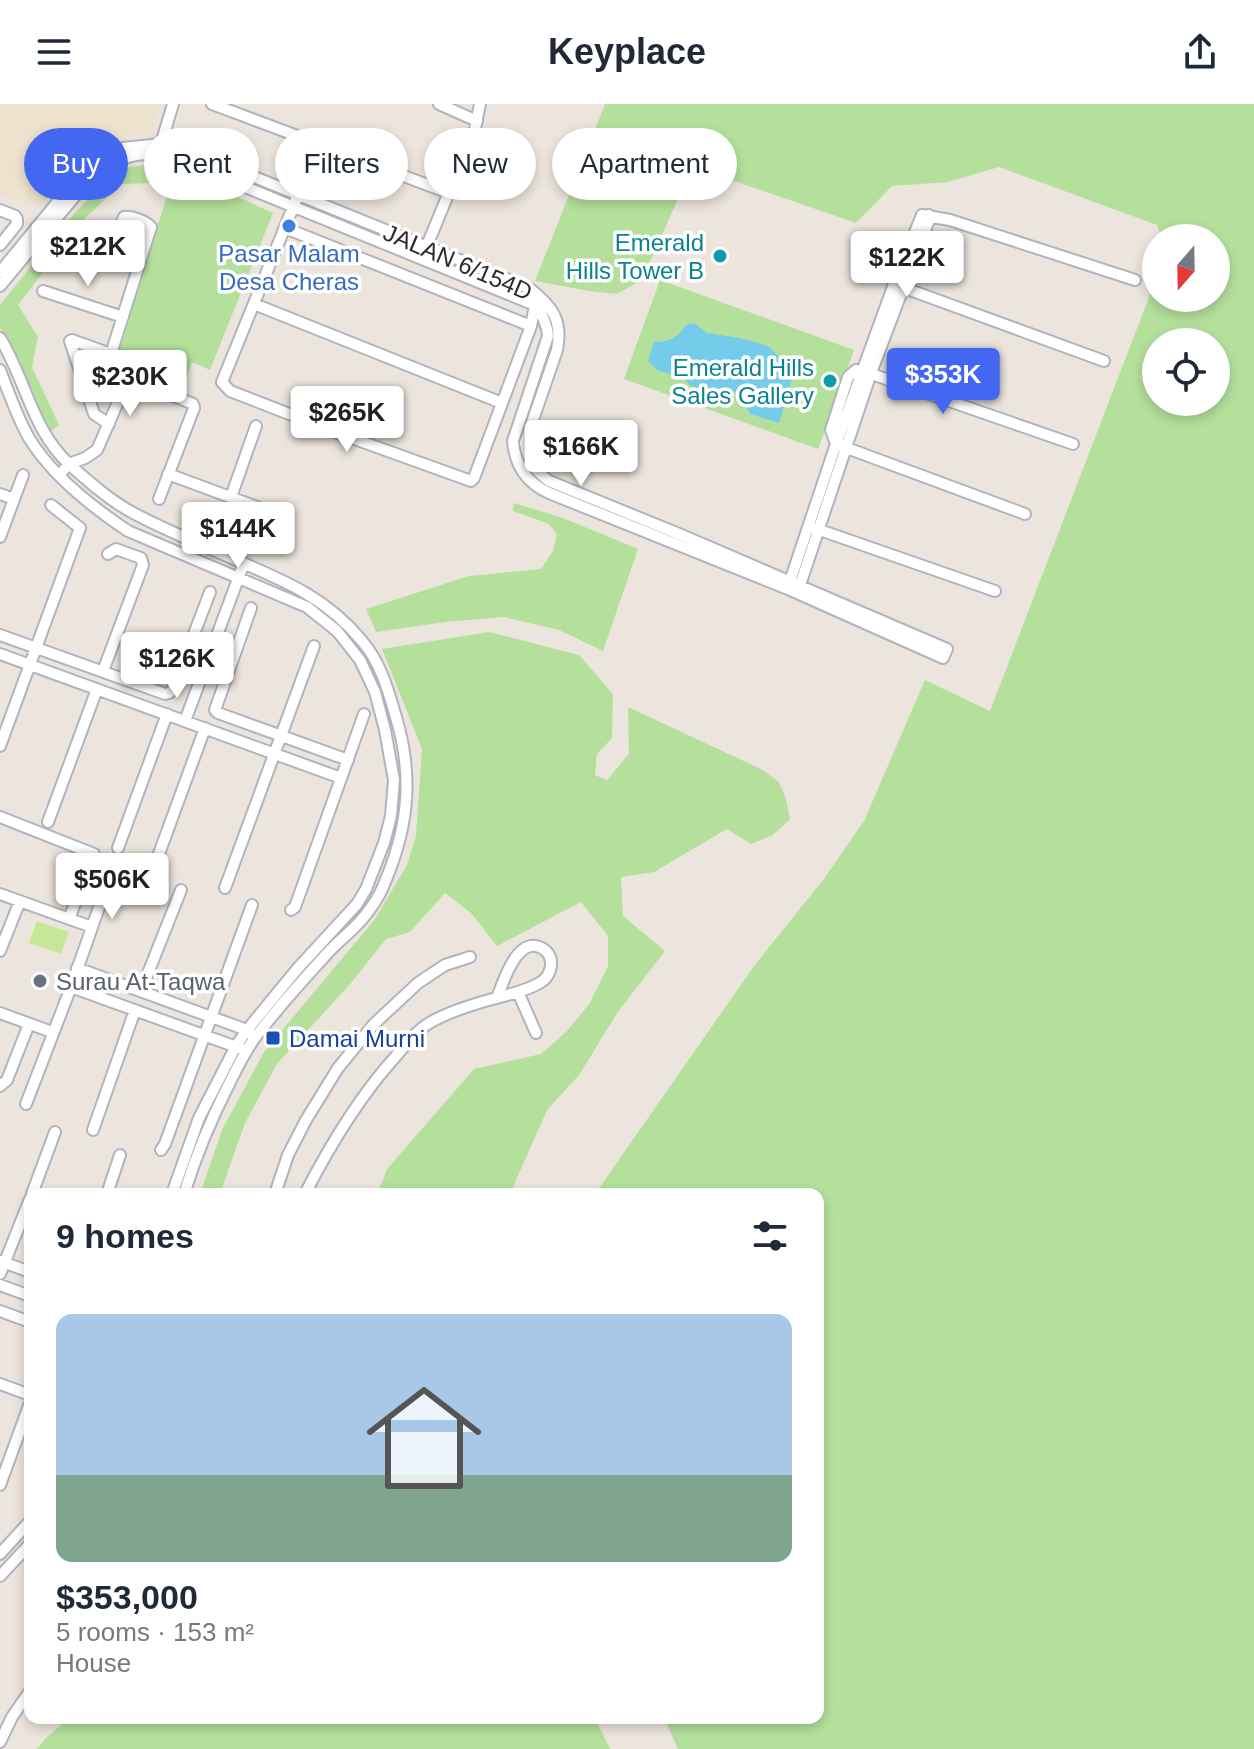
<!DOCTYPE html>
<meta charset="utf-8">
<style>
:root{--surface:#fff;--page:#f2f2f3;--text:#1f2937;--muted:#747a83;--accent:#4467f2}
body{margin:0;font-family:Arial,sans-serif;background:var(--page);color:var(--text);height:100vh;display:flex;flex-direction:column;font-size:30px;white-space:nowrap}
*{box-sizing:border-box;margin:0}
p{font-size:26px;color:var(--muted)}
.icon{flex:none;width:44px;height:44px;fill:none;stroke:currentColor;stroke-width:2;stroke-linecap:round;stroke-linejoin:round}
.map{position:relative;flex:1;overflow:hidden}
.details{position:absolute;left:24px;top:1084px;width:800px;height:536px;display:flex;flex-direction:column;background:var(--surface);border-radius:16px;box-shadow:0 4px 12px #0003}
.details>*{flex:none}
.banner{position:absolute;left:24px;top:24px;width:800px;height:72px;display:flex;gap:16px}
.needle{width:52px;rotate:200deg}
.tools{position:absolute;left:1142px;top:120px;display:grid;gap:16px}
.tools a{display:grid;place-items:center;width:88px;height:88px;border-radius:50%;background:var(--surface);box-shadow:0 4px 12px #0003;font-size:40px}
.price{position:absolute;translate:-50% -68px;padding:0 18px;border-radius:8px;background:#fff;color:#222;font-size:26px;line-height:52px;filter:drop-shadow(0 2px 4px #0008)}
.price::after{content:'';position:absolute;left:50%;top:48px;width:24px;height:18px;margin-left:-12px;background:inherit;clip-path:polygon(0 0,100% 0,50% 100%)}
.price.on{background:var(--accent);color:#fff}
ul{padding:0;list-style:none}
li{display:grid;align-content:center;gap:16px;height:424px;padding:0 32px}
li span{display:grid;place-items:center;height:248px;border-radius:16px;color:#555}
li>.icon{margin-inline-start:auto}
span .icon{width:144px;height:144px;fill:#fffc;stroke-width:1}
li b{font-size:34px}
h2{display:flex;justify-content:space-between;align-items:center;height:96px;padding:0 32px;font-size:34px}
.chip{padding:0 28px;border-radius:36px;background:var(--surface);box-shadow:0 4px 12px #0003;font-size:28px;line-height:72px}
.chip.on{background:var(--accent);color:#fff}
header{display:flex;justify-content:space-between;align-items:center;height:104px;padding:0 32px;background:var(--surface);font-size:36px;font-weight:700}
.map>svg:first-child{display:block}
.education{fill:#ede2cd}
.green{fill:#b4e09c;fill-rule:evenodd}
.pitch{fill:#c7e798}
.water{fill:#75ccea}
.lines{fill:none;stroke-linecap:round;stroke-linejoin:round}
.minor-casing{stroke:#b1b4be;stroke-width:14}
.minor{stroke:#fff;stroke-width:10}
.shop-dot{fill:#3f7fe0;stroke:#fff;stroke-width:3}
.culture-dot{fill:#0f9aa8;stroke:#fff;stroke-width:3}
.worship-dot{fill:#6b7280;stroke:#fff;stroke-width:3}
.transit-dot{fill:#1a4fb4;stroke:#fff;stroke-width:3}
.labels{text-anchor:middle;dominant-baseline:central;stroke-width:7;stroke-linejoin:round;paint-order:stroke}
.culture-label{font-size:24px;fill:#0d838f;stroke:#fff;text-anchor:end}
.shop-label{font-size:24px;fill:#366cbe;stroke:#fff}
.street-label{font-size:24px;fill:#2b2b2b;stroke:#fff}
.worship-label{font-size:24px;fill:#5b616d;stroke:#fff;text-anchor:start}
.transit-label{font-size:24px;fill:#164399;stroke:#fff;text-anchor:start}
</style>
<header><svg class="icon" aria-label="menu" viewBox="0 0 24 24"><path d="M4 6h16M4 12h16M4 18h16"/></svg>Keyplace<svg class="icon" aria-label="share" viewBox="0 0 24 24"><path d="M12 15V3M7 8l5-5 5 5M5 13v7h14v-7"/></svg></header>
<div class="map">
<svg width="1254" height="1645" viewBox="0 0 1254 1645">
<rect width="100%" height="100%" fill="#ece5dd"/>
<path class="education" d="M0,0H161L152,29L124,33L94,50L37,104L0,89Z"/>
<path class="green" d="M605,0H1254V1645H678L664,1614H818V1090H595L754,862L823,776L864,717L925,576L990,607L1156,175V194H1216V134H1161L1157,121L999,63L948,78L892,82L856,119L708,68L684,81L642,176L617,190L589,187L535,177ZM1156,238H1216V298H1156Z
M162,59L273,109L210,266L192,258L184,282L130,260L119,248L168,88L154,79L122,80L84,115L18,201L38,233L32,263L59,321L50,328L35,298L20,257L0,224V201L65,120L102,80L129,63Z
M660,176L854,246L818,345L624,275Z
M514,399L563,414L638,445L603,547L559,526L504,513L445,518L376,528L366,505L469,472L541,465L553,447L557,430L549,420L513,407Z
M489,528L579,551L613,590L612,634L597,650L595,671L607,676L629,650L628,603L761,665L779,678L786,695L790,715L773,731L751,740L727,725L654,768L621,773L623,812L665,847L617,909L580,970L547,1006L510,1090H377L387,1065L474,965L541,950L566,928L590,899L608,862V832L581,798L497,842L471,809L445,789L410,828L386,835L351,879L277,960L245,1019L220,1090H200L222,1026L264,948L375,815L407,761L416,732L422,645L382,545Z
M69,1614H595L610,1645H37L45,1635Z"/>
<path class="pitch" d="M37,817L69,828L61,850L29,839Z"/>
<path class="water" d="M694,219L707,229L740,234L768,242L794,268L779,319L750,310L739,290L722,284L699,285L690,281L683,274L657,266L648,257L654,238C670,238 677,234 686,221Z"/>
<g class="lines">
<g class="minor-casing">
<path id="minor" d="M212,0L449,89
M439,0L477,17
M160,43L173,0
M298,91L222,278L230,287L338,329L471,377L474,374L531,222L535,201
M0,106L15,112L17,115V120L0,141
M285,124L531,222
M424,149L475,25L480,0
M91,162L116,131L124,113C132,112 146,117 151,123L111,250L115,261L129,273L193,300L194,304L159,395
M0,168L83,67L103,53L123,44L161,40L227,62L529,184C552,202 563,216 557,246L525,339C528,357 534,366 549,377L679,430L947,545L943,554L788,485L549,389C527,379 515,361 513,337L548,232C547,215 535,201 529,184
M0,182L90,74C118,53 140,44 174,54L535,201
M899,182L1104,257
M43,187L123,213
M254,200L502,299
M0,234C26,276 32,326 69,360C90,379 113,399 137,411C164,425 192,437 220,449C274,473 323,489 362,537C381,559 388,586 396,613C413,670 409,719 387,773C383,784 377,796 370,805C358,824 338,836 324,853C301,878 278,904 257,931C246,945 238,962 230,978C211,1015 196,1051 184,1090
M0,266C9,289 17,313 29,334C52,372 92,403 128,427L307,503L337,527L360,556L375,588L385,626L394,676L391,712L384,739L366,785L357,800L298,864L247,926L236,942L199,1014L172,1090
M109,320L94,310L70,237L72,236L111,250
M168,370L257,403
M59,371L69,360L85,354L97,346L129,273
M0,390L14,395
M231,393L256,322
M1025,410L836,340L831,326L848,273L856,266L863,267L1073,340
M814,424L995,487
M0,433L23,371
M788,483L836,340L894,180L922,111L950,116L1135,176
M798,487L871,269L929,116V111
M251,504L215,606L218,609L348,656
M0,531L165,590L169,589L173,585L210,488
M0,550L341,674
M103,567L143,461L141,454L116,445L108,450
M185,617L244,459
M0,642L80,424L51,401
M0,713L94,750L69,815
M48,718L97,585
M118,744L167,610
M156,758L205,624
M225,784L314,542
M0,790L92,823
M291,806L295,803L364,610
M0,847L20,797
M77,864L247,926L251,930
M71,883L242,945
M141,887L181,786
M518,888L536,929
M0,909L52,928
M0,982L7,976L29,920
M26,1000L71,883L115,758
M93,1026L135,906
M161,1046L165,1040L252,801
M32,1090L55,1028
M107,1090L120,1051
M275,1090L288,1051L306,1016L338,964L374,920L418,879L445,861L470,853
M305,1090C330,1041 359,993 396,952C406,940 417,926 431,918C452,906 477,899 500,893C514,889 529,886 541,878C551,872 555,856 546,847C519,825 503,878 497,894
M0,1157L30,1168
M0,1170L30,1095
M0,1181L30,1192
M0,1207L30,1218
M0,1280L30,1291
M0,1381L30,1299
M0,1450L30,1417
M0,1472L30,1440
M0,1638L12,1613L30,1587"/>
</g>
<use href="#minor" class="minor"/>
</g>
<circle class="shop-dot" cx="289" cy="122" r="8"/>
<g class="culture-dot">
<circle cx="720" cy="152" r="8"/>
<circle cx="830" cy="277" r="8"/>
</g>
<circle class="worship-dot" cx="40" cy="877" r="8"/>
<rect class="transit-dot" x="265" y="926" width="16" height="16" rx="4"/>
<g class="labels">
<g class="culture-label">
<text x="704" y="138">Emerald<tspan x="704" dy="28">Hills Tower B</tspan></text>
<text x="814" y="263">Emerald Hills<tspan x="814" dy="28">Sales Gallery</tspan></text>
</g>
<g class="shop-label">
<text x="289" y="149">Pasar Malam<tspan x="289" dy="28">Desa Cheras</tspan></text>
</g>
<g class="street-label">
<text transform="translate(458 158) rotate(23)">JALAN 6/154D</text>
</g>
<g class="worship-label">
<text x="56" y="877">Surau At-Taqwa</text>
</g>
<g class="transit-label">
<text x="289" y="934">Damai Murni</text>
</g>
</g>
</svg>
<div class="tools">
<a><svg class="needle" viewBox="-14 -14 28 28"><path d="M0-13l5 13h-10z" fill="#e53935"/><path d="M0 13l5-13h-10z" fill="#747a83"/></svg></a>
<a><svg class="icon" aria-label="locate" viewBox="0 0 24 24"><circle cx="12" cy="12" r="6"/><path d="M12 2v4M12 18v4M2 12h4M18 12h4"/></svg></a>
</div>
<b class="price" style="left:88px;top:184px">$212K</b>
<b class="price" style="left:907px;top:195px">$122K</b>
<b class="price on" style="left:943px;top:312px">$353K</b>
<b class="price" style="left:130px;top:314px">$230K</b>
<b class="price" style="left:347px;top:350px">$265K</b>
<b class="price" style="left:581px;top:384px">$166K</b>
<b class="price" style="left:238px;top:466px">$144K</b>
<b class="price" style="left:177px;top:596px">$126K</b>
<b class="price" style="left:112px;top:817px">$506K</b>
<div class="banner">
<a class="chip on">Buy</a>
<a class="chip">Rent</a>
<a class="chip">Filters</a>
<a class="chip">New</a>
<a class="chip">Apartment</a>
</div>
<section class="details">
<h2>9 homes<svg class="icon" aria-label="filters" viewBox="0 0 24 24"><path d="M4 7h16M4 17h16"/><circle cx="9" cy="7" r="2"/><circle cx="15" cy="17" r="2"/></svg></h2>
<ul>
<li><span style="background:linear-gradient(#a9c7e8 65%,#7fa58c 0)"><svg class="icon" aria-label="home" viewBox="0 0 24 24"><path d="M3 11l9-7 9 7M6 9v11h12V9"/></svg></span><div><b>$353,000</b><p>5 rooms · 153 m²</p><p>House</p></div></li>
</ul>
</section>
</div>
